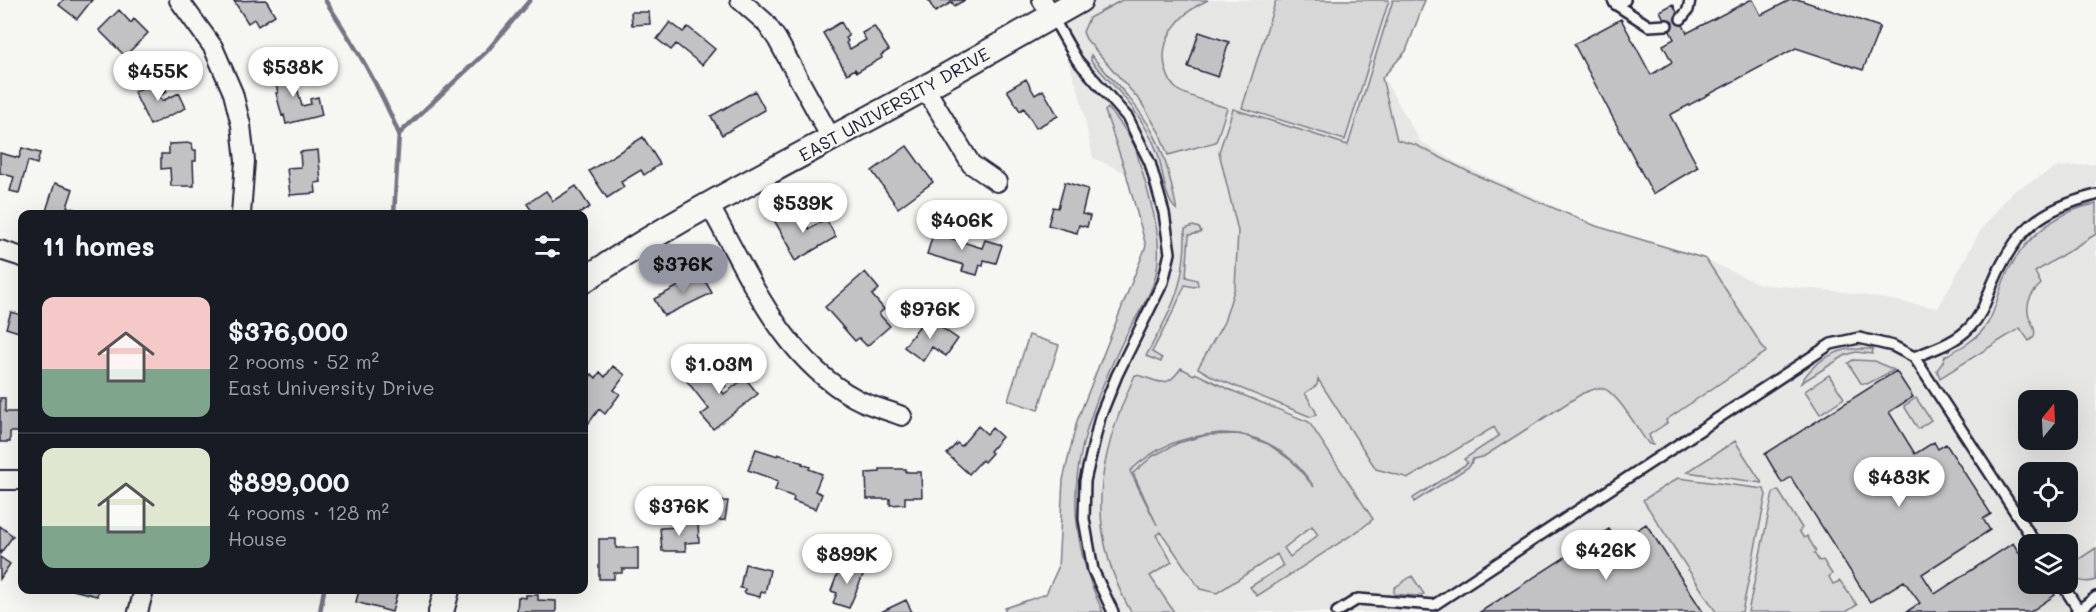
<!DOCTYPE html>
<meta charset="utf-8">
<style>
:root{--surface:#171b24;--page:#20242c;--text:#f1f3f6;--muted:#9ea1a6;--line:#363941;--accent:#9495a2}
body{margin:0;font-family:Mali,sans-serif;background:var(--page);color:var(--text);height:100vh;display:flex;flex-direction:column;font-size:22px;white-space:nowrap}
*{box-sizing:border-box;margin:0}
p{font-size:20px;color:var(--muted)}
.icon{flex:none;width:33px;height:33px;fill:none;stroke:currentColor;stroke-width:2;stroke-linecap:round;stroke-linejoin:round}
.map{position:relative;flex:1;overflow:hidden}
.details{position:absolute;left:18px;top:210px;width:570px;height:384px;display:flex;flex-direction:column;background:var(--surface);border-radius:12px;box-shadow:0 6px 24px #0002}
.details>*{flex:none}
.needle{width:39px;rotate:18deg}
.fabs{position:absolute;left:2018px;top:390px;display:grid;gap:12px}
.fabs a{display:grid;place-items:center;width:60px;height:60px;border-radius:12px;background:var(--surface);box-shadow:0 6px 24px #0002;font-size:30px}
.price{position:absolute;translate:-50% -51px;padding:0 14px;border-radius:21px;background:#fff;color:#222;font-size:20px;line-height:39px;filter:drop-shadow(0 2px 3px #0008)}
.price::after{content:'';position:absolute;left:50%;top:36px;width:18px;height:14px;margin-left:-9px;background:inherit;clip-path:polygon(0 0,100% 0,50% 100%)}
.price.on{background:var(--accent);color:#111}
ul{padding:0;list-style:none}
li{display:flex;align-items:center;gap:18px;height:150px;padding:0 24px}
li+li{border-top:2px solid var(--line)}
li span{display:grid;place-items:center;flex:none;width:168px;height:120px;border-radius:12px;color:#555}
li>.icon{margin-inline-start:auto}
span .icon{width:72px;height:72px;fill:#fffc;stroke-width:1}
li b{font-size:26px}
h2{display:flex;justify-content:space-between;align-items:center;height:72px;padding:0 24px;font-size:26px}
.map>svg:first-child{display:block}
.built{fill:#e6e6e4;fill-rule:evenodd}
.green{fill:#d7d7d7;stroke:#7c7c89;stroke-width:1.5;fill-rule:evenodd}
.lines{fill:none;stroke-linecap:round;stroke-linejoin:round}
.stream{stroke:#757583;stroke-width:4.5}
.building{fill:#c2c2c4;stroke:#22223b;stroke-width:1.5}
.service-casing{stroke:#22223b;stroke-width:14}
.minor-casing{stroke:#22223b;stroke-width:22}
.secondary-casing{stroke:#22223b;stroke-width:28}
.service{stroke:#f6f6f2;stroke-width:9}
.minor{stroke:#f6f6f2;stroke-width:18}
.secondary{stroke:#f6f6f2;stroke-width:24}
.labels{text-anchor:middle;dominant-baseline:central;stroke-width:4.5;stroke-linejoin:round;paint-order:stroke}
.street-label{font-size:18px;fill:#22223b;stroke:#f6f6f2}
</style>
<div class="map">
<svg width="2096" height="612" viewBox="0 0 2096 612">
<rect width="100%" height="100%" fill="#f6f6f2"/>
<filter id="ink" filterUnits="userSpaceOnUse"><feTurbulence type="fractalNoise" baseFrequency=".0167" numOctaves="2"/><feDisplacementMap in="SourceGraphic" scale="12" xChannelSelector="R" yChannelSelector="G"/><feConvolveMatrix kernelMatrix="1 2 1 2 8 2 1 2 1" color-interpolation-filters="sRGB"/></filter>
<g filter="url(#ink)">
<path class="built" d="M1080,0H1425L1406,51L1383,77L1420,141L1457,163L1537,198L1590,225L1697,256L1760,284L1844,292L1938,308L1982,228L2012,192L2057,167L2096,164V612H1005V608L1046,594L1058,568L1063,480L1077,421L1146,246L1126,173L1093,158L1079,92L1052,16ZM2028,400H2067V440H2028ZM2028,472H2067V512H2028ZM2028,544H2067V584H2028Z"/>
<path class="green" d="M1122,0H1208C1181,12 1157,39 1166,70C1168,77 1172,86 1178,90C1186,96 1216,104 1227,108L1216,142L1168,155L1159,132L1141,102L1086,39L1083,32L1089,18Z
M1276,0H1389L1345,140L1242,108Z
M1393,0H1425L1406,51L1382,78L1397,140L1416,145L1471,173L1596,226L1706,259L1766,352L1666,420L1667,423L1649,435L1653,445L1649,444L1645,439C1637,428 1614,388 1601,388C1597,387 1588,392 1583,393L1483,457L1473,459L1470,466L1414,502L1413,498L1468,463L1464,459L1499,436L1494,427L1409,478L1376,469L1318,379L1317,385L1305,393L1316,412V415L1311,417L1213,377L1198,368L1224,322L1235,287L1238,231L1219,152L1233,109L1348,145Z
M1091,55C1112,80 1136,102 1152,131C1166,155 1171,183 1177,210C1164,200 1163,170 1158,154C1144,116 1118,90 1091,61Z
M1108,108C1118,119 1127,132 1134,145C1138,153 1139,163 1142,171C1151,204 1164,240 1156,274C1151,298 1133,320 1122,343C1076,438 1055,512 1103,612H1005V608L1046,594L1058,568L1063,480L1077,421L1146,246L1126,173L1105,111Z
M2096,204V234L2035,272L2041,284C2031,293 2024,305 2030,319C2033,326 2036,329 2034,337L2029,341L2020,328L1940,378L1937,370L1943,362L1945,356C1961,348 1978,339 1988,323C1996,309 1998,294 2004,280C2020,242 2055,211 2096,204Z
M1193,226L1199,228L1201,231L1200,233L1189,235L1186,277L1197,280L1198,285L1194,287L1185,285L1174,310L1152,352L1162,358L1161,362L1146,356C1172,308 1186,286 1185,229Z
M1029,335L1059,345L1038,410L1008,400Z
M1848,349H1873L1872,354L1856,352L1846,355L1801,383C1811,365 1828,354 1848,349Z
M1853,360L1875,361L1894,370L1867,384L1861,383L1848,363Z
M1181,368L1194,375L1195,373L1228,389L1309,422L1373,519L1361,529L1257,596L1250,587L1283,566L1277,554L1217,593L1200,589L1161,532L1156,535L1172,562L1150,576L1174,612H1131C1084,529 1097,458 1135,375C1157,378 1164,393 1181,368ZM1220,433C1262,433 1291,452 1314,487L1293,462L1268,444L1240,434L1207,435L1178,443L1153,456L1133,473L1157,525L1130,471C1158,445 1182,437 1220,433ZM1312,526L1318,535L1290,557L1284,548Z
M1829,375L1844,398L1820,414L1805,391Z
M1916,398L1931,420L1918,429L1904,406Z
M1735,441L1762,483L1687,472Z
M1678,478L1764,489L1766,495L1742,612H1716L1643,500Z
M1778,490L1802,528L1799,531L1804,538L1807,536L1816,551L1814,553L1819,561L1823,560L1832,574L1829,577L1833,584L1840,581L1857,605L1846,612H1748L1773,493Z
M2096,548V580C2083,585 2072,579 2067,567Z
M1412,576L1424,594L1416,596L1394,594V588Z"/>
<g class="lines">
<path class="stream" d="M325,0C354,44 379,85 399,134
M394,214L399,134L487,51L530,0
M320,612L324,590"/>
</g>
<path class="building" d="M63,0H92L77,19L59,5Z
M266,0L275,15L258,26L254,19L248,23L234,1Z
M928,0H965L954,6L952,2L935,12Z
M1750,0H1753L1761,15L1790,0H1800L1880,27L1863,70L1796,48L1670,115L1698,167L1653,194L1574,44L1621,19L1651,75L1672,62L1663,45L1674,39L1660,11L1673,4L1687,33Z
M119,10L131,23L134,19L148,33L125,56L99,30Z
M631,12H649L650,24L632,25Z
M670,22L683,32L688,27L715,49L702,65L676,44L671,50L657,39Z
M841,22L849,36L846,38L848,41L846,43L850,49L866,40L862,33L874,26L889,50L881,55L882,58L857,72L855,69L847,74L823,33Z
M1199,32L1229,42L1218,77L1188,67Z
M291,66L302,106L311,104L310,99L318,97L322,115L286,124L284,115L282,116L276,93H278L276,84H277L274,70Z
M160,79L167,92L159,96L162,101L179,93L186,108L150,125L134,92Z
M1026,79L1035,95L1043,90L1058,116L1036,128L1024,108L1020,111L1007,90Z
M755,91L765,110L722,135L711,116Z
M643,137L660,164L644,175L641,170L621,182L624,187L607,198L589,171Z
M192,143L193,150H196V161H193L194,186H171L170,168L161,169V154H169V144Z
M907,146L933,182L898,208L872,171Z
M22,148L40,153L37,164L28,161L19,193L10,191L14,177L0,173V153L19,158Z
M318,150L321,182L315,183L316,193L290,195L287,168L301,167L300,152Z
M1065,182L1088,189L1082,214L1090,216L1087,227L1079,225L1077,233L1048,225L1053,207L1058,208Z
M55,183L73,189L67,207L91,214H45Z
M576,186L590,207L579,214H534L527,204L546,191L553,201Z
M796,207L809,229L826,219L836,237L795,261L789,250L791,249L774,220Z
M936,225L952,230L950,238L982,248L985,240L1002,245L996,263L984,260L983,266L980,265L977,275L962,271L964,265L927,254Z
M865,272L879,289L872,295L884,309L879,314L890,326L867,346L859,338L855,341L825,307Z
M701,274L712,293L664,316L654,299Z
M11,312L22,315V333L6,328Z
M926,317L958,339L946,356L932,347L923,361L904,347Z
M708,363L726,386L721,390L724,394L745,378L758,394L713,429L701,415L709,409L686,380Z
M613,366L625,375L614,390L620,394L605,414L599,409L588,424L584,420V385L592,374L596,378L600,372L605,377Z
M1896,371L1913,397L1889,412L1915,454L1934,442L1938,449L1946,444L1991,514L1983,519L1990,530L1922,574L1935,594L2013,543L2028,567V584H2047L2055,595L2030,612H1906L1920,603L1904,581L1870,602L1793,481L1791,477L1782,483L1765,454Z
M0,398H5V412H22V432H10V442H0Z
M978,426L987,434L992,428L1002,437L990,451L992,453L984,462L982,460L969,474L947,454L957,443L961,446Z
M756,449L778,456V454L803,463L802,464L810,467L809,469L822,474L815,491L822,494L816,509L793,501L794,497L775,490L778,481L748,470Z
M880,469H906V472H921L922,497H905V504L890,505V499H867L866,473L880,472Z
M728,501L725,520L712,521L711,510L703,511L702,502Z
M682,523H698L699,542L685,543L686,551H662L660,528L682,527Z
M1646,524L1703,612H1480L1609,529L1618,542Z
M0,526L13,536L0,554Z
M599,539H616V548H638V569H622V573H614V579H599Z
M0,557L10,564L0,579Z
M745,564L770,570L765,593L761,592L760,597L744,593L745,589L740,588Z
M841,564L848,567L849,564L863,569V575L849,608L833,603L837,593L831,591Z
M73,590H98L97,596Z
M359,590H398L392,612L356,602Z
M526,595H538V600L556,601V612H517L518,597L526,598Z
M906,600L912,612H881Z"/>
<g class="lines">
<g class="service-casing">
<path id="service" d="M1613,0L1615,4L1625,0
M1615,4L1649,26L1667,25
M1053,18L1077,60L1128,118L1150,163L1164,213L1170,253L1163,282L1117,375L1100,417L1085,481L1084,519L1093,570L1113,612
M1681,19L1688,10L1690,0
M1914,357C1934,349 1955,343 1970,327C1983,314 1986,299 1993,283C2016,229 2040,209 2096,195
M2062,584L2080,612
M1337,612L1358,599L1434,605L1831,344L1859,338L1893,346L1914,357L2036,544
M2076,612L2096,597"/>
</g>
<g class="minor-casing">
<path id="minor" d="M179,0L213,47L233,93L241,125L245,161L241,214
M740,0L765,22L777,39L831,138
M1042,0L1052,16
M925,88L971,164L997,182
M708,203C748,273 781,358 855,398C869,406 887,410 902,416
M0,250L22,257
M0,480H22
M138,612L144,590"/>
</g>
<g class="secondary-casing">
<path id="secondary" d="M584,280C679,217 781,166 881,112C948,76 1014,37 1080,0
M441,612L447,590"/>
</g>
<use href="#service" class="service"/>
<use href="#minor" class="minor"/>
<use href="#secondary" class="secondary"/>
</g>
</g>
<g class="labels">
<g class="street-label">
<text transform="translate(894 104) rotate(-29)">EAST UNIVERSITY DRIVE</text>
</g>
</g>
</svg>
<div class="fabs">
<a><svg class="needle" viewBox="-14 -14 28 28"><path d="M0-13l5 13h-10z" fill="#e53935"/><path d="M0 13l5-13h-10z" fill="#9ea1a6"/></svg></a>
<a><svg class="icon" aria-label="locate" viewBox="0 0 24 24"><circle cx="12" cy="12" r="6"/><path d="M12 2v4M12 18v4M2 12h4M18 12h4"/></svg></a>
<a><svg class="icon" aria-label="layers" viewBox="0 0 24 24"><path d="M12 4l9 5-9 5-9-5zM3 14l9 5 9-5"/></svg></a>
</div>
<b class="price" style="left:293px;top:98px">$538K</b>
<b class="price" style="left:158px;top:102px">$455K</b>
<b class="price" style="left:803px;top:234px">$539K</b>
<b class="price" style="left:962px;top:251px">$406K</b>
<b class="price on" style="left:683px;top:295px">$376K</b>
<b class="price" style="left:930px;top:340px">$976K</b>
<b class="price" style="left:719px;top:395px">$1.03M</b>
<b class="price" style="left:1899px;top:508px">$483K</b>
<b class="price" style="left:679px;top:537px">$376K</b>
<b class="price" style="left:1606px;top:581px">$426K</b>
<b class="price" style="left:847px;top:585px">$899K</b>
<section class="details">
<h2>11 homes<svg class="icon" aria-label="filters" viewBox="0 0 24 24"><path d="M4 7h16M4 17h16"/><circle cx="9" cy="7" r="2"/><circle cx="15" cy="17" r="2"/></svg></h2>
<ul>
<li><span style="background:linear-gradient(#f6c9c9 60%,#7fa58c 0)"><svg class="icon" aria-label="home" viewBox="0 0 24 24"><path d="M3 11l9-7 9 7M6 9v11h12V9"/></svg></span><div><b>$376,000</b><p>2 rooms · 52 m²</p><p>East University Drive</p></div></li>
<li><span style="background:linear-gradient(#dfe7d0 65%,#7fa58c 0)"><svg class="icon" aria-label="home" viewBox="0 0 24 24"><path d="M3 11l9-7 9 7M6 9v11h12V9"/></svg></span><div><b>$899,000</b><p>4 rooms · 128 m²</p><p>House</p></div></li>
</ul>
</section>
</div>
